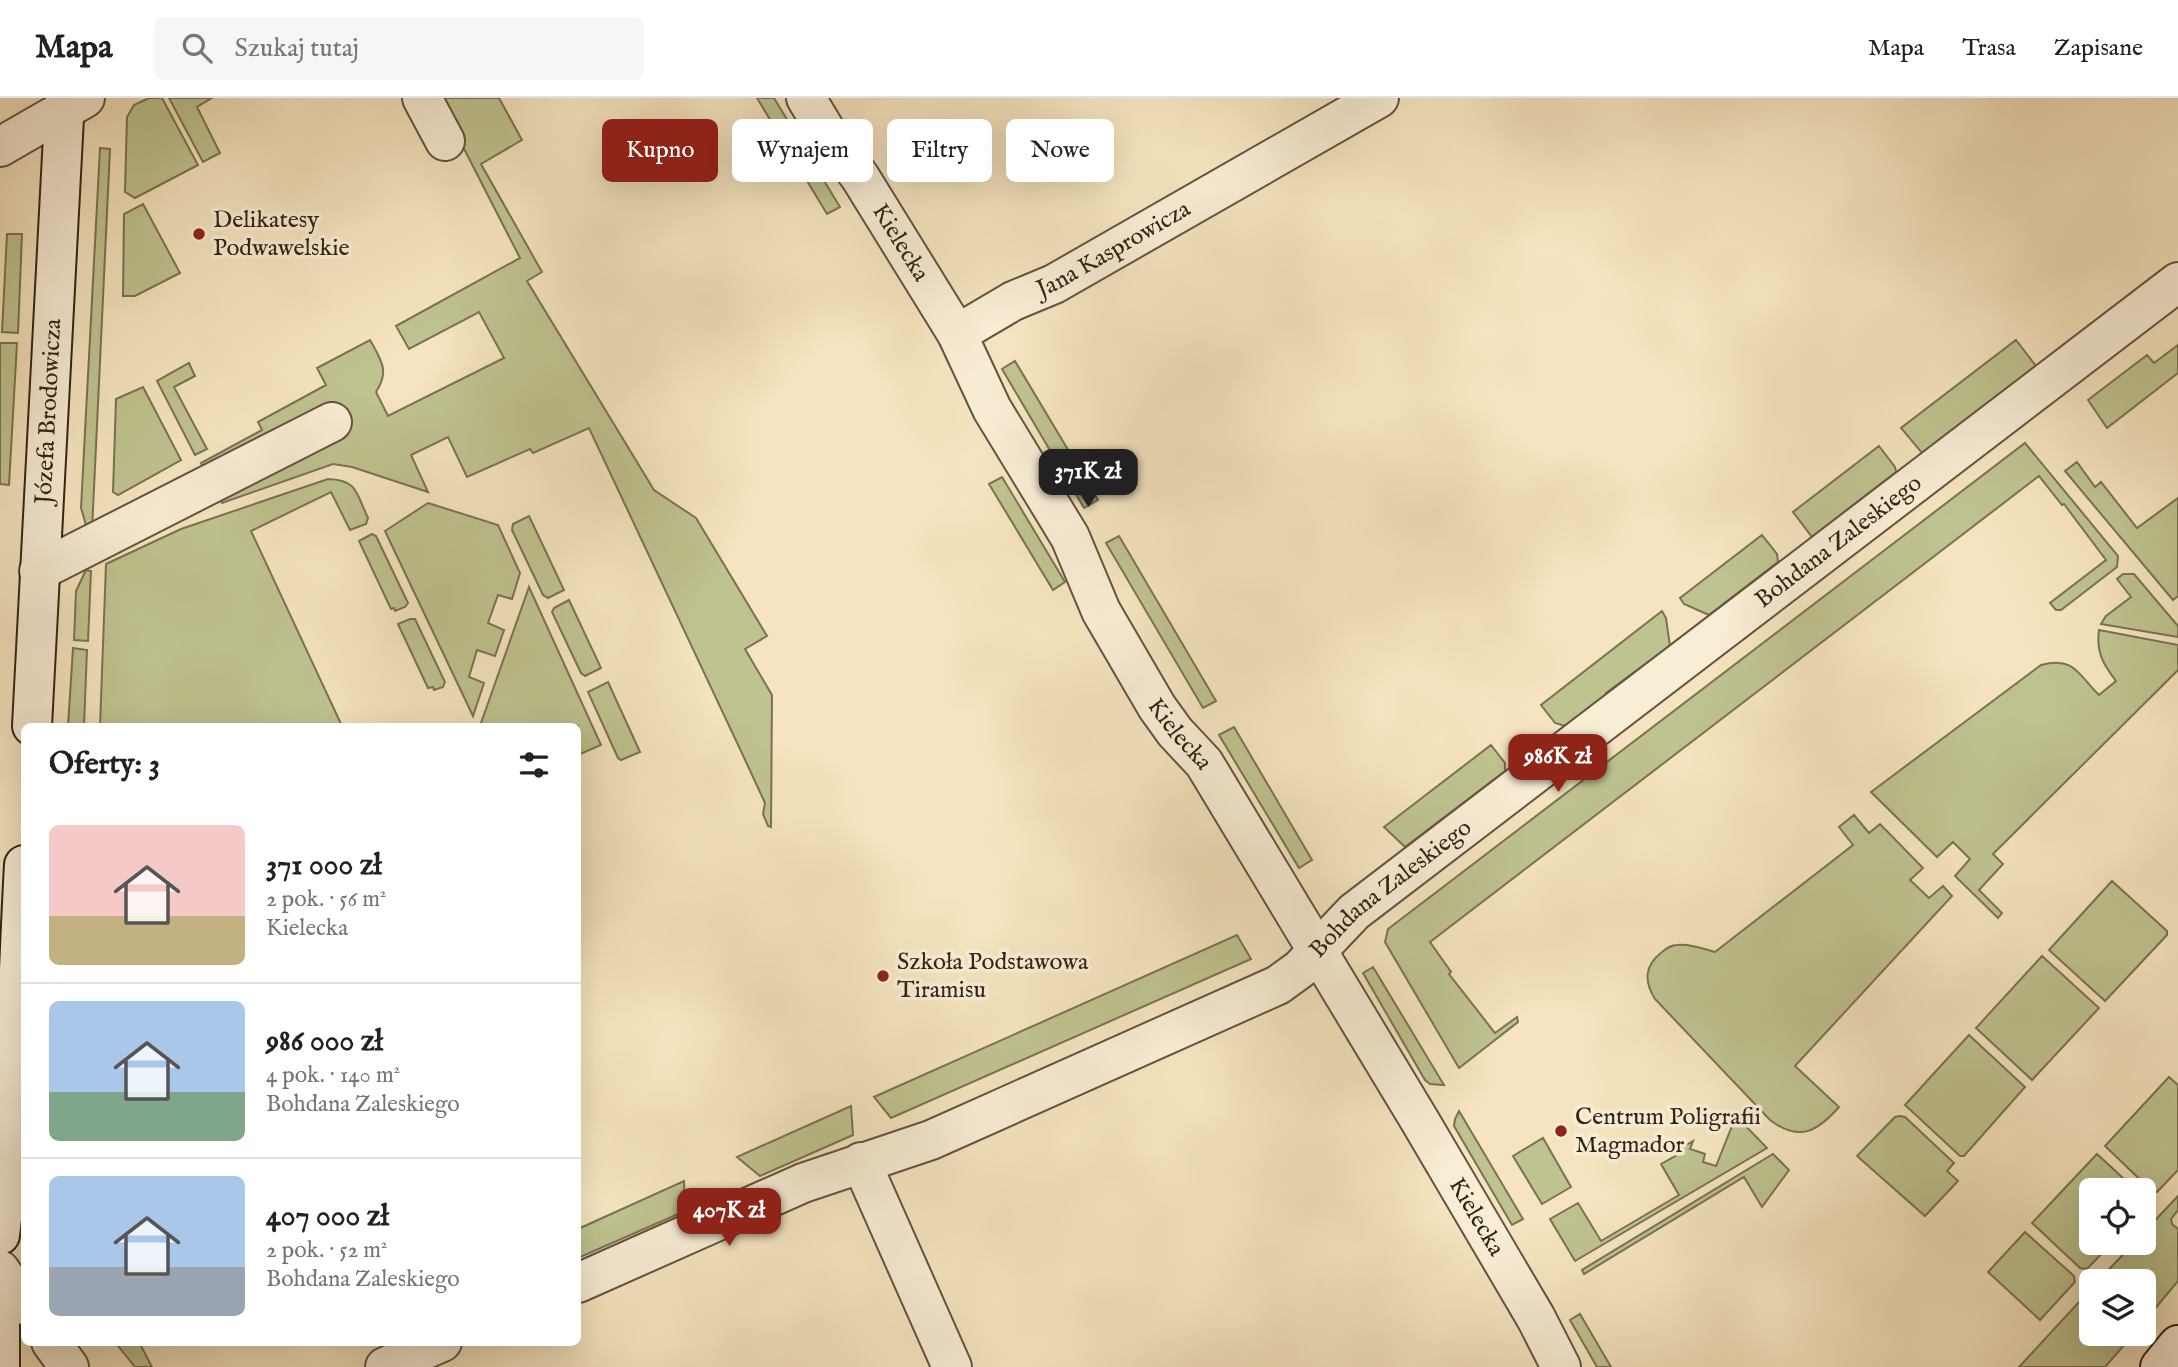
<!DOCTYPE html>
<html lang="pl">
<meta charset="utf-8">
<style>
:root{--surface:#fff;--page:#f6f6f6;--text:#222;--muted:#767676;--line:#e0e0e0;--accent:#8f2418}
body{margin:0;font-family:"IM FELL English",serif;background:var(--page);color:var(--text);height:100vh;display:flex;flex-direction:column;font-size:26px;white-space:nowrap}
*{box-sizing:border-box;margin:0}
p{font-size:23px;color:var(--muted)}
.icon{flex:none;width:38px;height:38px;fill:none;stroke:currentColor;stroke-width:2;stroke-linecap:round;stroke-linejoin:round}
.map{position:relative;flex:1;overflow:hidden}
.sheet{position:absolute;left:21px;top:625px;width:560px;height:623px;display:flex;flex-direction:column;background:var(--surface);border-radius:10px;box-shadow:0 7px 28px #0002}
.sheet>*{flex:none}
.top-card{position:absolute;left:602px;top:21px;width:665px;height:63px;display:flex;gap:14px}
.fabs{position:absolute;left:2079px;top:1080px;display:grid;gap:14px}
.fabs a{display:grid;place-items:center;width:77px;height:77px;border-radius:10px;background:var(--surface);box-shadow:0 7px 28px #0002;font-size:35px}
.price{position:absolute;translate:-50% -60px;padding:0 16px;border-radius:14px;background:var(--accent);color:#fff;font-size:23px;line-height:46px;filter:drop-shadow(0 2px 4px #0008)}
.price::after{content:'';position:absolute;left:50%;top:42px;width:21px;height:16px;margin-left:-10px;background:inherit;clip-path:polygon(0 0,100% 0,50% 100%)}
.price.current{background:#222;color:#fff}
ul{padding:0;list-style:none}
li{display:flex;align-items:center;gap:21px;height:175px;padding:0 28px}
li+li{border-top:2px solid var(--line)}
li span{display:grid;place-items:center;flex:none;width:196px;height:140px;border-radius:10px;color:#555}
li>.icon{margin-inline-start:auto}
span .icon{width:84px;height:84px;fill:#fffc;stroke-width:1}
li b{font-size:30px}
h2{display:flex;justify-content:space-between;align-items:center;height:84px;padding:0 28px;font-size:30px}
.chip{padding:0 24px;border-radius:10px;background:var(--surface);box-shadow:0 7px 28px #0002;font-size:24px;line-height:63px}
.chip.current{background:var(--accent);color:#fff}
header{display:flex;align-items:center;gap:42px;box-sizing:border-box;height:98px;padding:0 35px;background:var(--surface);border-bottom:2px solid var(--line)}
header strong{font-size:33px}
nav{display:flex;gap:38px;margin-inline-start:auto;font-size:24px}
.search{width:490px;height:63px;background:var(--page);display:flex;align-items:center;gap:18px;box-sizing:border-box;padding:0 24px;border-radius:10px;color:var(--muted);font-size:26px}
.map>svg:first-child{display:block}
.green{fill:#bfc390;stroke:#797353;stroke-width:2}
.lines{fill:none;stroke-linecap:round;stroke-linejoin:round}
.street-casing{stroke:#645340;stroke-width:42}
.secondary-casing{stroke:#332316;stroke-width:42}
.street{stroke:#f8edd5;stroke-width:38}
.secondary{stroke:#f8edd5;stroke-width:38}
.poi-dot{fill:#8f2418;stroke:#f8edd5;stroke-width:2.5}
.labels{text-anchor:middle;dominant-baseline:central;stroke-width:7;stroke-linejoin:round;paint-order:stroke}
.poi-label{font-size:24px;fill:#332316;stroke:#f8edd5;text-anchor:start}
.street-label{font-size:24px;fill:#332316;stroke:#f8edd5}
</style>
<header>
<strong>Mapa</strong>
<div class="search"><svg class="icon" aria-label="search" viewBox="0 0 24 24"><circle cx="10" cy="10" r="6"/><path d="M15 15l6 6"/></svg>Szukaj tutaj</div>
<nav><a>Mapa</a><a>Trasa</a><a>Zapisane</a></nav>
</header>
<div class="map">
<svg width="2178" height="1269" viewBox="0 0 2178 1269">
<rect width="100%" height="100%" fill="#f5e4bf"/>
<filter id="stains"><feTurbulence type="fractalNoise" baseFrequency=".00286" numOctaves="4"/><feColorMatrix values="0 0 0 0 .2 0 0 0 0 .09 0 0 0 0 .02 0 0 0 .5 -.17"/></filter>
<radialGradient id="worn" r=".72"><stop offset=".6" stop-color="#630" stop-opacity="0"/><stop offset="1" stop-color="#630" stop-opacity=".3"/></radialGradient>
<path class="green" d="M149,0H162L198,67L135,100L125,94L127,19L134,7Z
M169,0H212L197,9L220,55L203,64Z
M438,0H499L522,42L481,66L542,174L527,183L654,392L696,420L767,538L745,551L772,597L771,729L768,728L763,716L765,705L747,666L589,330L533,355L530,351L467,379L448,339L411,357L428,394L352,369L333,366L222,405L219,399L349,333L335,307L204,372L201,365L262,332L258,324L326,287L317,270L370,242C381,262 390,273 376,294L388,318L504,260L479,214L409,251L396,228L520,160Z
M757,0H774L840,109L827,116Z
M100,50L110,51L92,433L86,427L81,410Z
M143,106L180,175L135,198H123L124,116Z
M7,136H22L18,235L2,234Z
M2016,242L2036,268L1922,355L1901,330Z
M0,245H17L9,387L0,386Z
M2178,247V275L2107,330L2088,302L2147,257L2154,265Z
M1015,263L1098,402L1084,410L1002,271Z
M189,265L195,278L174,289L207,351L195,357L157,283Z
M143,289L181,362L118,397L113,394L116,301Z
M2025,345L2118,458L2117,469L2061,512H2056L2050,505L2106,462L2064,406L2062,407L2039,378L1430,844L1451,874L1449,876L1495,935L1517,919L1518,924L1459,970L1385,844L1388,831Z
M1879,348L1895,369L1896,374L1812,439L1793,414Z
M2077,364L2095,389L2101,384L2137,430L2178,400V498L2173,502L2065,373Z
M1002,379L1065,484L1053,492L989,386Z
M328,381C358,382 356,395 368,420L366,426L350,432L331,394L251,433L342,628H100L106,466L181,431Z
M428,405L498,427L520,475L512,501L498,497L488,525L504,532L495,558L477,552L469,579L484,585L473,618L385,433Z
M529,418L564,492L548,500L543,497L512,432L513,426Z
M372,436L376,438L408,505L405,509L395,513L394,510L391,511L359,443Z
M1762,437L1777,456L1778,464L1709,517L1684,506L1680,500Z
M1119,438L1216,603L1203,610L1106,445Z
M86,472L91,473L88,543L74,542L76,493Z
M2123,476H2134L2178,528V539L2101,526L2106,518L2131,499L2117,481Z
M529,489L601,647L578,657V628H480Z
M569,502L601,570L585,578L581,575L552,514L554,510Z
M1662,513L1666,520L1670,548L1606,595L1609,599L1568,629L1555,625L1541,607Z
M410,521H415L445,584L443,589L434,592L433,589L428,590L398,526Z
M2099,532L2178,547V572L1993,756L2003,766L1979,792L2002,815L1998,820L1955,778L1970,761L1953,744L1937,759L1871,694L2041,567C2075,558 2078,577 2099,597L2116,583C2103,566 2096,554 2099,532Z
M73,550L87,552L84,628H68Z
M608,584L640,654L621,662L618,660L588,594Z
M1234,629L1312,762L1299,770L1219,637Z
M1491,647L1505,665V673L1405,749L1384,729Z
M1854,717L1869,735L1880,726L1923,770L1910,782L1929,800L1943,788L1952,798L1795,968L1839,1009C1817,1034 1799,1044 1770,1022L1655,901C1644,883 1644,868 1662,854C1667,850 1671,847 1677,847C1688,845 1704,851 1715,854L1853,747L1839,729Z
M2112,783L2167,833V837L2105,903L2049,852Z
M1237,837L1251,861L891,1020L874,999Z
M2042,858L2099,910L2032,982L1976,930Z
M1373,869L1444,987L1430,986L1425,982L1363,875Z
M1969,937L2025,989L1964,1058H1960L1905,1007Z
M2169,979L2178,987V1072L2157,1094L2151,1092L2105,1048Z
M851,1008L853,1037L760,1078L737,1059Z
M1459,1013L1523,1121L1512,1127L1454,1028L1455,1021Z
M1736,1018L1767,1050L1575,1163L1550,1121L1578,1105L1601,1143L1679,1097L1661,1066L1677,1057L1678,1052L1693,1043L1690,1051L1705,1056L1703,1064L1716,1068Z
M1899,1018L1905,1019L1954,1065L1947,1073L1958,1083L1925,1118L1857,1058L1895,1019Z
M1543,1040L1571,1089L1542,1106L1513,1058Z
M1773,1056L1789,1072L1762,1109L1744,1079L1584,1176L1582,1172Z
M2097,1056L2136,1092H2091V1144L2112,1145L2087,1171L2080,1170L2032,1125Z
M684,1083L685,1113L578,1160V1131Z
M2178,1098V1112L2171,1121L2172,1126L2178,1131V1183L2144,1224V1183H2098L2134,1145L2144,1144V1134Z
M2025,1134L2074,1178L2075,1184L2040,1222L1988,1174Z
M2091,1191V1236H2134L2105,1269H2019Z
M1580,1216L1611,1269H1597L1570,1222Z
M115,1244H139L152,1269H135Z"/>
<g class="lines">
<g class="street-casing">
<g id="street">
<path d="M422,0L445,43"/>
<path id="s1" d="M806,0L827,35L860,79L957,236L992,311L1070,439L1101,513L1157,609L1175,634L1204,665L1420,1023L1536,1220L1561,1269"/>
<path d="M0,49L85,0"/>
<path id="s2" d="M957,236L1013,203L1054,186L1379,0"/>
<path d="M39,473L332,324"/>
<path d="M861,1064L952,1269"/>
<path d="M0,1172L24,1207"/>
<path id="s3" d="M578,1185L803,1085L931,1042L1278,887L1300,871L1354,814L2178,184"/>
<path d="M51,1244L69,1269"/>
<path d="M385,1269L442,1244"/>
</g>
</g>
<g class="secondary-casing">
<g id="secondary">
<path id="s4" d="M32,628L65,0"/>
<path d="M0,1137C16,1014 17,890 24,767"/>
<path d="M0,1224V1269"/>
<path d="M2160,1269L2178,1247"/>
</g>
</g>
<use href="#street" class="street"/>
<use href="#secondary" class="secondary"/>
</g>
<g class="poi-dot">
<circle cx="199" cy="136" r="7"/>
<circle cx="883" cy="878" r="7"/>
<circle cx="1561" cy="1033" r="7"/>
</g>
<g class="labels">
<g class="poi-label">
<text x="213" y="122">Delikatesy<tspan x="213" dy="28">Podwawelskie</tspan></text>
<text x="897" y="864">Szkoła Podstawowa<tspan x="897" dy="28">Tiramisu</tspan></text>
<text x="1575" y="1019">Centrum Poligrafii<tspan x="1575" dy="28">Magmador</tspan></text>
</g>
<g class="street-label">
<text stroke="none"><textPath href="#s1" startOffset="173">Kielecka</textPath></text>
<text stroke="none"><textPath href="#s2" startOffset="178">Jana Kasprowicza</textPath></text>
<text stroke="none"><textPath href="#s4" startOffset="315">Józefa Brodowicza</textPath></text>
<text stroke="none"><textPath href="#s3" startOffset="1477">Bohdana Zaleskiego</textPath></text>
<text stroke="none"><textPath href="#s1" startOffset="740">Kielecka</textPath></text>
<text stroke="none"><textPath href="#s3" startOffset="910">Bohdana Zaleskiego</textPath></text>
<text stroke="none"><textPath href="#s1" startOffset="1307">Kielecka</textPath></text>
</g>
</g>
<rect width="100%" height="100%" filter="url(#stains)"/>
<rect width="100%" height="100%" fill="url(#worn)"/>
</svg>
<div class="fabs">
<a><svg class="icon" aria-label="locate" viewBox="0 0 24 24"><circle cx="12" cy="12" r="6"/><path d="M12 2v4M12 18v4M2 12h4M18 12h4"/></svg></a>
<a><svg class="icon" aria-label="layers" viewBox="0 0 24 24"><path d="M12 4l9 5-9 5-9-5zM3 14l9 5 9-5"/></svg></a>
</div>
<b class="price current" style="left:1088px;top:411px">371K zł</b>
<b class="price" style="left:1558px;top:696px">986K zł</b>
<b class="price" style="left:729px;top:1150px">407K zł</b>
<div class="top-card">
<a class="chip current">Kupno</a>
<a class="chip">Wynajem</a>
<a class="chip">Filtry</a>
<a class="chip">Nowe</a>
</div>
<section class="sheet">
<h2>Oferty: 3<svg class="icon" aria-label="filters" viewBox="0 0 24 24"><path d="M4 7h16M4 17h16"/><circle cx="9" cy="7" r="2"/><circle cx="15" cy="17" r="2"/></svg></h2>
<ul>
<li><span style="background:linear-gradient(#f6c9c9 65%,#c2b280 0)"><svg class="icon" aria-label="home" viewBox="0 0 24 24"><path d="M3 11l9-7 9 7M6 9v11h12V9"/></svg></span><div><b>371 000 zł</b><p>2 pok. · 56 m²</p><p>Kielecka</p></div></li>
<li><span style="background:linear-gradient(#a9c7e8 65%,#7fa58c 0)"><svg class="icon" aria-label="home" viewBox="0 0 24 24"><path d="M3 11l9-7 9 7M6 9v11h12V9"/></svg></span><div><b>986 000 zł</b><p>4 pok. · 140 m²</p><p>Bohdana Zaleskiego</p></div></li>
<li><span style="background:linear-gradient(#a9c7e8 65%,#9aa5b1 0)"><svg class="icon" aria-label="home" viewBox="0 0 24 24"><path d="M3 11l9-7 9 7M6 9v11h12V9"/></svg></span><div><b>407 000 zł</b><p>2 pok. · 52 m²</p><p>Bohdana Zaleskiego</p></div></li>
</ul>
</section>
</div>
